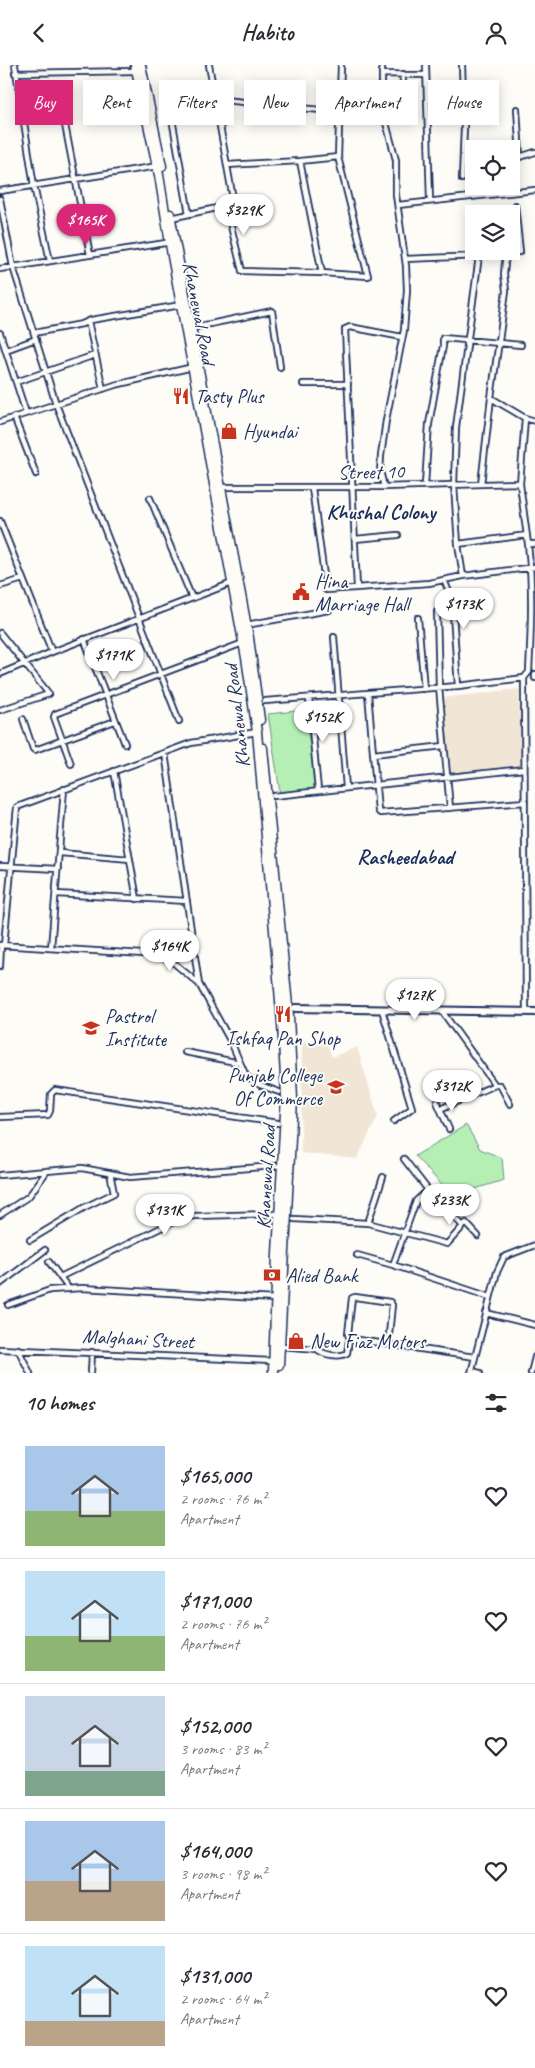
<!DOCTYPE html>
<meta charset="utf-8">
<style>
:root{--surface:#fff;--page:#f2f2f3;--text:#2b2b33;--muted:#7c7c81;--line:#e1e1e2;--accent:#db2777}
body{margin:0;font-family:Caveat,sans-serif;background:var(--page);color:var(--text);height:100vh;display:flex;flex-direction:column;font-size:19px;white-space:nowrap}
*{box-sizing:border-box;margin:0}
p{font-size:16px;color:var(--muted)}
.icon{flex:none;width:28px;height:28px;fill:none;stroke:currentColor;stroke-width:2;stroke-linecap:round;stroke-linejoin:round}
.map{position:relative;height:1308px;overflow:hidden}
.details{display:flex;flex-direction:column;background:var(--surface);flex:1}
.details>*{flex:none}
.banner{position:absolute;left:15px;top:15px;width:505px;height:45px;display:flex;gap:10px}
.buttons{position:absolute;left:465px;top:75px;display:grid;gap:10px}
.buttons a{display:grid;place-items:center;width:55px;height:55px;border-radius:0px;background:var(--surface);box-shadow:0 2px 12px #0003;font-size:25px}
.price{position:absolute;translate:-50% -42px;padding:0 11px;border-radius:18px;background:#fff;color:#222;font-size:16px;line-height:32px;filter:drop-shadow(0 1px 2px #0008)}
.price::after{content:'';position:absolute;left:50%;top:30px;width:15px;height:11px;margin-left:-8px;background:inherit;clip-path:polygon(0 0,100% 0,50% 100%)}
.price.selected{background:var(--accent);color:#fff}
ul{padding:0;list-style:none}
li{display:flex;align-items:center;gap:15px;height:125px;padding:0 25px}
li+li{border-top:1px solid var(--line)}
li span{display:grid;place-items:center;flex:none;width:140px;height:100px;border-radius:0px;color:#555}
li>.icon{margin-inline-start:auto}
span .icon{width:60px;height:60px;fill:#fffc;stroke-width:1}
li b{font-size:21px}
h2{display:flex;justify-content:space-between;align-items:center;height:60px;padding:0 25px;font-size:21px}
.pill{padding:0 18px;border-radius:0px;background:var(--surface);box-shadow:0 2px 12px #0003;font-size:18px;line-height:45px}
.pill.selected{background:var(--accent);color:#fff}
header{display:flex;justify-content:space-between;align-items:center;height:65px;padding:0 25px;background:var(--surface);font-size:22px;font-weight:800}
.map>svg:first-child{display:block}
.built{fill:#f1e6d6}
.green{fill:#b5efb3;stroke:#688f88}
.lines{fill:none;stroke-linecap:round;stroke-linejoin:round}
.street-casing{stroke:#1b2f5e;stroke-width:8}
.secondary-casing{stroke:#1b2f5e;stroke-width:10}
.primary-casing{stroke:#1b2f5e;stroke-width:11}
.street{stroke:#fdfcf7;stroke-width:4.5}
.secondary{stroke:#fdfcf7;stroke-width:6}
.primary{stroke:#fdfcf7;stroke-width:8}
.labels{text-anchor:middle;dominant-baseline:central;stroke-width:4;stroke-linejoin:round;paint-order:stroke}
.street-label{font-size:20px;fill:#1b2f5e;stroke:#fdfcf7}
.poi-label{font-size:20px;fill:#1b2f5e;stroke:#fdfcf7;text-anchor:start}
.neighbourhood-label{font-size:21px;font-weight:bold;fill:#1b2f5e;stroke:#fdfcf7}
</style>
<header><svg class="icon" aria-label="back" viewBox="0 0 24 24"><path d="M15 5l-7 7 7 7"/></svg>Habito<svg class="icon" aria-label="person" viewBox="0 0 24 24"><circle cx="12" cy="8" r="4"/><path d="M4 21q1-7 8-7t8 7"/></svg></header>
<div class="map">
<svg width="535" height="1308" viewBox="0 0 535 1308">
<rect width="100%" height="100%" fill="#fdfcf7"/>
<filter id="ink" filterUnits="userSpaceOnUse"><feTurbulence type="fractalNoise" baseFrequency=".02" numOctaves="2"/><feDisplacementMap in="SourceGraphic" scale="10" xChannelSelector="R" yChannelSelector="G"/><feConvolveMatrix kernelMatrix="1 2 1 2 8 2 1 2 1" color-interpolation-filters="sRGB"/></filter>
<g filter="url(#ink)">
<path class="built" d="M519,624L522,707L450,714L442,633Z
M302,976L327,977L332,992L357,982L378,1051L357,1094L301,1088Z"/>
<path class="green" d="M305,645L316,724L280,728L268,649Z
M466,1060L480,1084L502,1093L504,1115L452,1131L415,1091Z"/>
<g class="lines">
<g class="street-casing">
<path id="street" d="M15,0L34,121L50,196
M382,0V43L396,95V130L406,201L407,225L404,265L386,355L381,391L380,406L384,422
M426,0L430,136
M462,0L464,62L462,114
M15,8L138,6
M382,9L426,10
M61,39L90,190
M517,44L520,92
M402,49L403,9
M511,95L535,87
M300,96L322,208
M227,100L300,96L338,92
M0,126L158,101
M0,134L13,202L56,339L179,656
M398,140L535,125
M515,140L520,187H506L504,209L506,226L491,333L525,353L535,356
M226,141L242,206L322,208L368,211L338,92L341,0
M189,149L169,37L171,34H215L340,47
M171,153L226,141L233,134L209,0
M506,187L479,191L456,362L454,420L458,479L527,470
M405,194L479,191
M0,204L172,177
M88,256L103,324
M191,263L272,246L280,302
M0,268L26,348
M34,268L82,259L91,255L181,240
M6,285L36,274
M16,317L95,290
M303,319H348
M14,352L36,409
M525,353L520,419L528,479
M0,357L115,320L193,302
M481,419L491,333
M425,420L429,359L443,281V273L521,280
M221,422H384L518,418L520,419
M312,423L326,525L429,518L463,511L535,502
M150,433L192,533
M0,456L52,587
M355,474L398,470
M458,479L463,511
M444,515L452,534L458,621
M0,521L23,514
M357,523L345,264L350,262L402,272
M437,547L439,622L450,743
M418,553L424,624
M246,560L329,545
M0,568L49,629L0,645
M334,572L346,723
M84,574L125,679
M0,609L52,587L232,518
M535,609V613
M524,613L526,947
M368,628L378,746L380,748L525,737
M309,633L318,725
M265,636L458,621L524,613L529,607C531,565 533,521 528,479H535
M23,654L33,684L35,685L115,656
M165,688L199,919
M373,689L444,681
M71,699L54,652L55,649L243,578
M114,706L137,834
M274,731L524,704
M60,788L130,794
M0,801L58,804
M56,829L187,836
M0,880L159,890L174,898L199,919L231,977L246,1011L260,1020L279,1027
M4,880L17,742L191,678L257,667
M51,883L64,724
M163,892L192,871
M0,901L1,880
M382,945L412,1043L394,1056
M441,945L495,1020H500L510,1039
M185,987L240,998
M442,1018L452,1039
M437,1037L449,1064
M440,1044L495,1020
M0,1052L48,1050L50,1046L51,1029L55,1025L278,1058
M404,1094L428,1125L463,1161
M0,1110L82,1103L130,1112L276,1101
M0,1150L29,1131L47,1106
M294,1154L368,1158L447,1179L466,1158L478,1171
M368,1158L383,1112
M30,1175L85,1142L114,1128L110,1108
M357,1190L393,1200L490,1232
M49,1197L69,1224
M393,1200L416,1136L428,1125
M60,1212L181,1153L194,1151L274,1149
M0,1219L45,1185
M8,1240L50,1225L82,1223L276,1234
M486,1248L535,1260
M350,1274L348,1269L352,1233L355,1232L390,1237L392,1240L388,1279
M280,1281L317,1284C324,1290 340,1293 347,1288L349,1276L352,1274L475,1292
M0,1284L273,1296
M18,1284L30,1308
M472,1306L480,1308
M91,1308L92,1287
M471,1308L497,1207L504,1192L535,1180
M531,1308L535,1292"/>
</g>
<g class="secondary-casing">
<path id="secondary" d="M295,943L535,947"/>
</g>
<g class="primary-casing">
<path id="primary" d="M135,0L159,110L172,191L246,593L257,667L282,959L286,1030L277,1188L273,1308
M141,0L162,101
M170,149L249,573L260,655
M263,683L289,951L293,1034L279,1300"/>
</g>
<use href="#street" class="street"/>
<use href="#secondary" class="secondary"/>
<use href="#primary" class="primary"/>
</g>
</g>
<defs>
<g id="restaurant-bare" transform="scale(1.35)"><path d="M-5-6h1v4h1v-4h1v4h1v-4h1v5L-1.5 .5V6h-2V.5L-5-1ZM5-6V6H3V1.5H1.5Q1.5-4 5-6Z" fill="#c8321e" stroke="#fdfcf7" stroke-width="2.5" paint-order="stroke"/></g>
<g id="shop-bare" transform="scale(1.35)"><path d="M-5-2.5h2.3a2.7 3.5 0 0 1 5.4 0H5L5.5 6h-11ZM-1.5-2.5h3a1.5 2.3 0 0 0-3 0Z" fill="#c8321e" stroke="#fdfcf7" stroke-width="2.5" paint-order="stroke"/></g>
<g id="civic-bare" transform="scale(1.35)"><path d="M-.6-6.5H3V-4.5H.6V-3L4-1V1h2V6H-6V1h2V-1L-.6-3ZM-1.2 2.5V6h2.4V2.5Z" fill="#c8321e" stroke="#fdfcf7" stroke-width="2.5" paint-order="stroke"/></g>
<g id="school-bare" transform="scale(1.35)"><path d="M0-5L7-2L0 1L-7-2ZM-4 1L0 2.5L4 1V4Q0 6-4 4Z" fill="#c8321e" stroke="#fdfcf7" stroke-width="2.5" paint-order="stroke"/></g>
<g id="university-bare" transform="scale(1.35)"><path d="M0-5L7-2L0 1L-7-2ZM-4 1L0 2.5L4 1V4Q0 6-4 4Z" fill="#c8321e" stroke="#fdfcf7" stroke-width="2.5" paint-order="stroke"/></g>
<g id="bank-bare" transform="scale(1.35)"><path d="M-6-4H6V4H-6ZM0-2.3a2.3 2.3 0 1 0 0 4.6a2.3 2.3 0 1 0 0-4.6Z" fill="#c8321e" stroke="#fdfcf7" stroke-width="2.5" paint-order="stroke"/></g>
</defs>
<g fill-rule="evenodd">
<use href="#restaurant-bare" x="181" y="331"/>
<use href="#shop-bare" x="229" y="366"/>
<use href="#civic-bare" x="301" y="527"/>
<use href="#restaurant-bare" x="283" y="949"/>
<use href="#school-bare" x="91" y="963"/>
<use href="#university-bare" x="336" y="1022"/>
<use href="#bank-bare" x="272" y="1210"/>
<use href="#shop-bare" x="296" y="1276"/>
</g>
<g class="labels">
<g class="street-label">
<text transform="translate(199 248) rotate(79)">Khanewal Road</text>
<text transform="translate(371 407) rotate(-1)">Street 10</text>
<text transform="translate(237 651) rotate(-97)">Khanewal Road</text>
<text transform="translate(266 1112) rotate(-87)">Khanewal Road</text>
<text transform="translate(138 1274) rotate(3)">Malghani Street</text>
</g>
<g class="poi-label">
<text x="195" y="331">Tasty Plus</text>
<text x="243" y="366">Hyundai</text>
<text x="315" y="516">Hina<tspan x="315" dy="23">Marriage Hall</tspan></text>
<text x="105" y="951">Pastrol<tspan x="105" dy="23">Institute</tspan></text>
<text x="283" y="973" text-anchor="middle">Ishfaq Pan Shop</text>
<text x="322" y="1010" text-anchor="end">Punjab College<tspan x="322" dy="23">Of Commerce</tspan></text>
<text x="286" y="1210">Alied Bank</text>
<text x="310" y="1276">New Fiaz Motors</text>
</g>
<g class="neighbourhood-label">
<text x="381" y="447">Khushal Colony</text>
<text x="405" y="792">Rasheedabad</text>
</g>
</g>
</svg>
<div class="buttons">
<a><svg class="icon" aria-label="locate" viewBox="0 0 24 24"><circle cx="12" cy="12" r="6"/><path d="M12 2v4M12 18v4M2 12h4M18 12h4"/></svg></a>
<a><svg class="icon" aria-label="layers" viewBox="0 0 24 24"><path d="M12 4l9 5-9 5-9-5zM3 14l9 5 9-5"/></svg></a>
</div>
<b class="price" style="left:244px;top:171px">$329K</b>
<b class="price selected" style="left:86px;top:181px">$165K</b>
<b class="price" style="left:464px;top:565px">$173K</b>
<b class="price" style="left:114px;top:616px">$171K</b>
<b class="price" style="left:323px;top:678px">$152K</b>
<b class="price" style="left:170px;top:907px">$164K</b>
<b class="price" style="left:415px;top:956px">$127K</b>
<b class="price" style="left:452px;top:1047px">$312K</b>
<b class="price" style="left:450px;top:1161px">$233K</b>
<b class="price" style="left:165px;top:1171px">$131K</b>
<div class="banner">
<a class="pill selected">Buy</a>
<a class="pill">Rent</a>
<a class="pill">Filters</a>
<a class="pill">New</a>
<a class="pill">Apartment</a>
<a class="pill">House</a>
</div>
</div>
<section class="details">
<h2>10 homes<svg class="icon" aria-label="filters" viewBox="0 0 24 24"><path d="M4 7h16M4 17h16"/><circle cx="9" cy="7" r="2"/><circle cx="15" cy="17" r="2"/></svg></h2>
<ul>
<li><span style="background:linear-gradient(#a9c7e8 65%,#8fb573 0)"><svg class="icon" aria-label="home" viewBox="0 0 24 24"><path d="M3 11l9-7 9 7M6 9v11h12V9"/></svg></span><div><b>$165,000</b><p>2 rooms · 76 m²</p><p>Apartment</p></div><svg class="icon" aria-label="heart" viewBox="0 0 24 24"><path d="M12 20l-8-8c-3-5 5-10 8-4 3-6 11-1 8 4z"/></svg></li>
<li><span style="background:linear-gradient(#bfe0f5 65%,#8fb573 0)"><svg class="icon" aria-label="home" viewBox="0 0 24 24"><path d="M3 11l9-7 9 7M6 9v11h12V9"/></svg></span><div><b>$171,000</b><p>2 rooms · 76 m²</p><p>Apartment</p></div><svg class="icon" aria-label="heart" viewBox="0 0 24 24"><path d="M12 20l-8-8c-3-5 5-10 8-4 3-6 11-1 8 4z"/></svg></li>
<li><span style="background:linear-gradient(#c9d6e8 75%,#7fa58c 0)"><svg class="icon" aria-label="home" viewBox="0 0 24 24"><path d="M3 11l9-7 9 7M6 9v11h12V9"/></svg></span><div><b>$152,000</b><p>3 rooms · 83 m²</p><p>Apartment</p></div><svg class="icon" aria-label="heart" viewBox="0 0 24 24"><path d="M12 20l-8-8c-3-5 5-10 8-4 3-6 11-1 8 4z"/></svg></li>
<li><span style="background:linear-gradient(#a9c7e8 60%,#b9a48a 0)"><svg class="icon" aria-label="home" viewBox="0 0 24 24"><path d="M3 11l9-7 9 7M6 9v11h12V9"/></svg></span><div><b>$164,000</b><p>3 rooms · 98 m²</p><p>Apartment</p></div><svg class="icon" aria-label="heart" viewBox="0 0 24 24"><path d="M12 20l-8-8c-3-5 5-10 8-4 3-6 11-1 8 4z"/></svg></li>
<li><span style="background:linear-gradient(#bfe0f5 75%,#b9a48a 0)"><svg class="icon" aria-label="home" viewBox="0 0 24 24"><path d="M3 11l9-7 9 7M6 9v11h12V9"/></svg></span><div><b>$131,000</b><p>2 rooms · 64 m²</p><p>Apartment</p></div><svg class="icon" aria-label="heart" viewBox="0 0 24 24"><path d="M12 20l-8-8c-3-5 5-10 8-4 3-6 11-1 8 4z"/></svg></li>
</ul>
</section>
